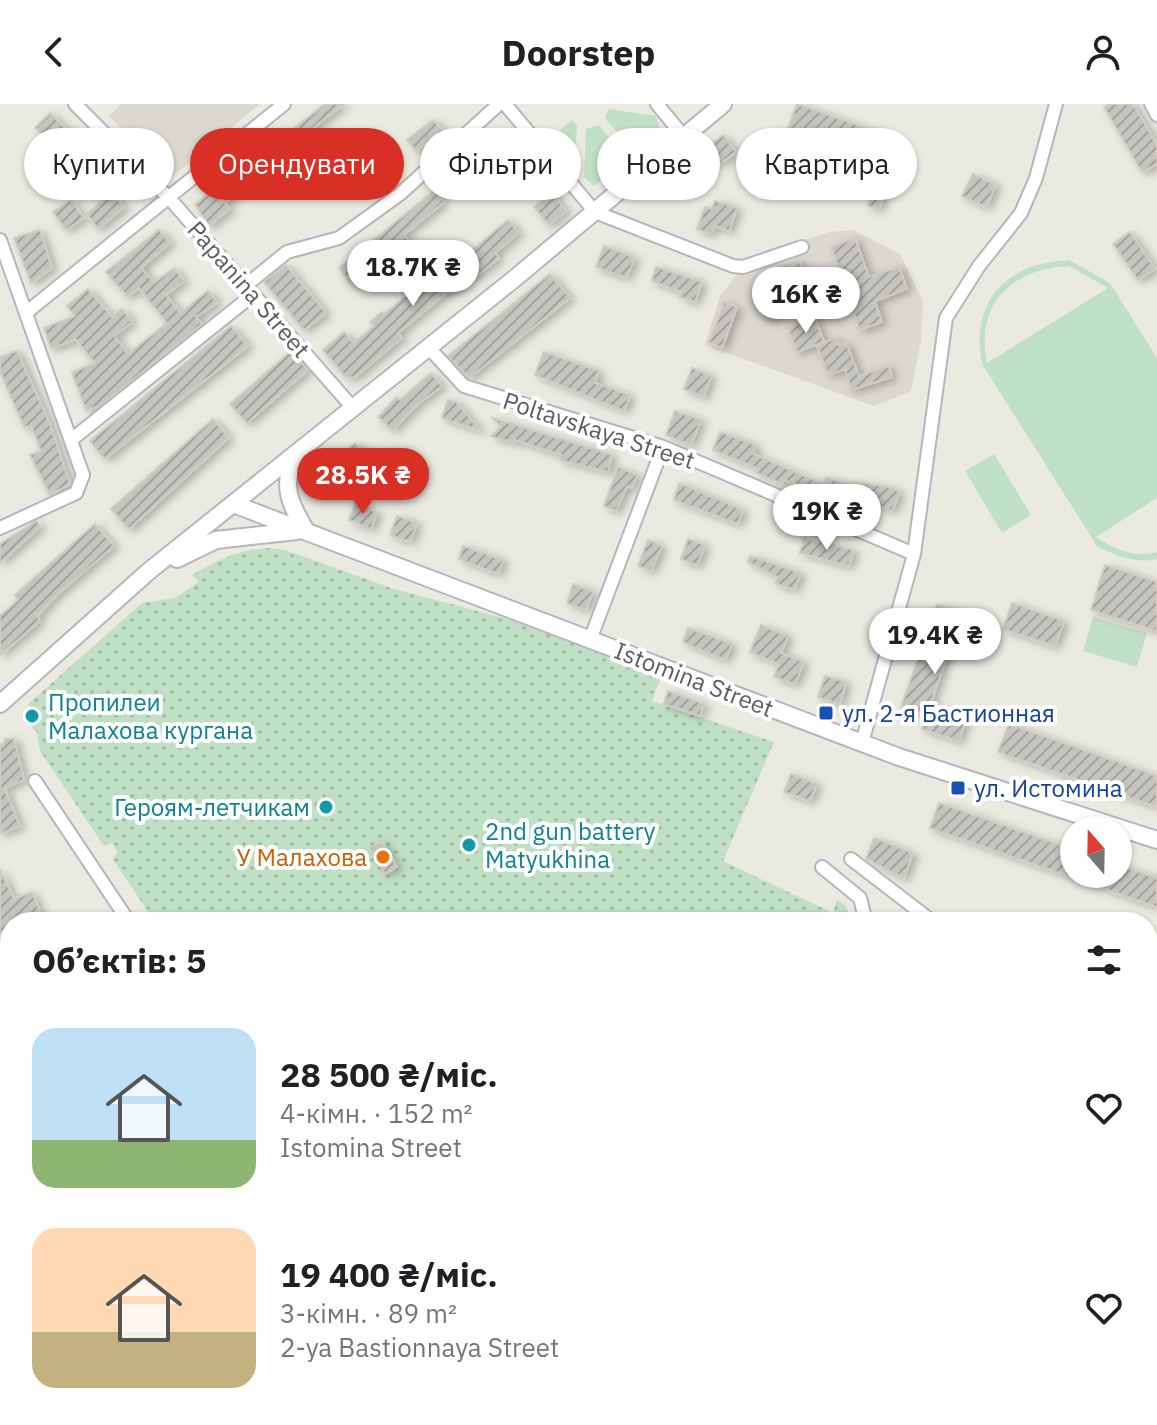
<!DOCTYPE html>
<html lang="uk">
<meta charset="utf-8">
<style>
:root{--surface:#fff;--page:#f6f6f6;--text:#202124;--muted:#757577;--accent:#d93025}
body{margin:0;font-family:"IBM Plex Sans",sans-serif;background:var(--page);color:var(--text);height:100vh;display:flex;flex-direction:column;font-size:30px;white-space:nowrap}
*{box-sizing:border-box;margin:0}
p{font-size:26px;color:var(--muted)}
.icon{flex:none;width:44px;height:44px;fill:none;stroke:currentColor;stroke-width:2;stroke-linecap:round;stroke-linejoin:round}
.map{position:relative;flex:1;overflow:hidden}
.side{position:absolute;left:0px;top:808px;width:1158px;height:514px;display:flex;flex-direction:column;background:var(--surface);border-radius:32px 32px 0 0;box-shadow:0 2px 6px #0004}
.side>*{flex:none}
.guide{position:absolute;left:24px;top:24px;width:1110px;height:72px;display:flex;gap:16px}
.needle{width:52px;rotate:340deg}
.buttons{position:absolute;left:1060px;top:712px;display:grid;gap:16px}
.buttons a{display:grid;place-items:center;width:72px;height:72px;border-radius:50%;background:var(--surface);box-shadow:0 2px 6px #0004;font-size:40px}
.price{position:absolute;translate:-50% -68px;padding:0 18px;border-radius:28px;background:#fff;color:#222;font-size:26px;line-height:52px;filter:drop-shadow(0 2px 4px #0008)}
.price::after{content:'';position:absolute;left:50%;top:48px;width:24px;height:18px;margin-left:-12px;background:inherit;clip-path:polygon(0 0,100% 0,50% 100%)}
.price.selected{background:var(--accent);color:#fff}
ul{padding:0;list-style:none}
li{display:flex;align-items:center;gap:24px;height:200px;padding:0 32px}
li span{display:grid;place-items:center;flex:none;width:224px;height:160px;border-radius:24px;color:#555}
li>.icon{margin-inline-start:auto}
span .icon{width:96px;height:96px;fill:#fffc;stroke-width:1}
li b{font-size:34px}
h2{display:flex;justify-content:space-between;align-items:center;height:96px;padding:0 32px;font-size:34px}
.tag{padding:0 28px;border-radius:36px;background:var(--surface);box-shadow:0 2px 6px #0004;font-size:28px;line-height:72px}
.tag.selected{background:var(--accent);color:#fff}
header{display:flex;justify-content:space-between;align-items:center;height:104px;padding:0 32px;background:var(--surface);font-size:36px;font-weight:700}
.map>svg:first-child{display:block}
.education{fill:#dbd9cf}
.grass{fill:#c0e0c5;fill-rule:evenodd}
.park{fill:url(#park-dots)}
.building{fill:url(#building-hatch);stroke:#cfcdc0;stroke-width:2;filter:url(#shadow)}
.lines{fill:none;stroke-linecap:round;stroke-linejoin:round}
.minor-casing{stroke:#b4b6ba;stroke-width:16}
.secondary-casing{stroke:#b5b6bc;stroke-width:20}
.minor{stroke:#fff;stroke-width:12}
.secondary{stroke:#fff;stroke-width:16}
.transit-dot{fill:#1a4fb4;stroke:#fff;stroke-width:3}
.culture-dot{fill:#0f9aa8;stroke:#fff;stroke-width:3}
.food-dot{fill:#e8710a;stroke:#fff;stroke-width:3}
.labels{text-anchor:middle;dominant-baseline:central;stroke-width:8;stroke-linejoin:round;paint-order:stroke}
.street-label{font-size:24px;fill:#5a5c60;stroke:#fff}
.culture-label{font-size:24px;fill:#0d838f;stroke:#fff;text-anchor:start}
.transit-label{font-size:24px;fill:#164399;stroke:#fff;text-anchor:start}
.food-label{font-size:24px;fill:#c56008;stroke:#fff;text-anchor:end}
</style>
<header><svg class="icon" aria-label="back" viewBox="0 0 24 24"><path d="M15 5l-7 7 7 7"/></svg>Doorstep<svg class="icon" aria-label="person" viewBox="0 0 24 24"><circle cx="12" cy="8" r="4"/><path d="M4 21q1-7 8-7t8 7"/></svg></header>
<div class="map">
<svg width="1157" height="1321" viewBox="0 0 1157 1321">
<defs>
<pattern id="park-dots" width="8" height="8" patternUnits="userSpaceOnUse" patternTransform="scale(2)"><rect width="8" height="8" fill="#c0e0c5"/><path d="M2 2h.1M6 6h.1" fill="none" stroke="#9fb9a3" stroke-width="1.8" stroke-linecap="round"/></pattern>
<pattern id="building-hatch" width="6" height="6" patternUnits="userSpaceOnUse" patternTransform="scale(2)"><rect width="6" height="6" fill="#c6c4be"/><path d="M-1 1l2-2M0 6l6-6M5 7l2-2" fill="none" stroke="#a4a29e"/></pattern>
<filter id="shadow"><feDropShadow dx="4.5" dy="2.5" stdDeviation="4" flood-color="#0004"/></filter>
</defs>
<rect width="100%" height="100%" fill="#ebeae1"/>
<path class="education" d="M121,0H260L170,74L109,12Z
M853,126L900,150L923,198L921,236L911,287L874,302L705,241L720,192L749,155L829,128Z"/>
<path class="grass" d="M609,5L656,12L661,28L635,49L605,14Z
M572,16L577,22L573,73L544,39Z
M599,21L627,56L594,82L584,73L586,25Z
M1069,156L1110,179L1157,254V394L1096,433C1116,446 1133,454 1157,448V455C1134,460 1117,452 1097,442L982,260C970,197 1006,159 1069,156ZM1069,162L1108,184L987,259C975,200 1011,165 1069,162Z
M994,350L1031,411L1002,429L965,367Z
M1093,513L1147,529L1137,563L1083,547Z"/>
<path class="park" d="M268,444L285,446L391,484L511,516L661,573L652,597L774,638L723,757L833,809L837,796L845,801L853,818H155L112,754L118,749L112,739L104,742L40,647L37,628L32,624L34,605L27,601L142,499L175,494L199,478L192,471C217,457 239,445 268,444Z
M512,1312H736L729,1321H525Z"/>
<path class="building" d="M325,0H344L273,55L225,99L230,105L209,122L195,100L248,60L245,56L263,42L266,46Z
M797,0L879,28L871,50L814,26L809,39L786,30Z
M1110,0H1133L1157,41V60L1142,68L1104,3Z
M50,9L114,73L106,81L124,103L98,125L87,110L103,96L82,75L88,72L83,56L76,59L35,24Z
M433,16L443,27L416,47L407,36Z
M723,31L736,48L720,60L717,55L691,80L680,70L692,55Z
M501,32L513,47L490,66L478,52Z
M877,65L891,70L879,105L868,102Z
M973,70L996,81L986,103L962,92Z
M435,86L444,98L404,131L409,137L397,146L395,143L350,178L339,164Z
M552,89L566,107L549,121L534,103Z
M71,96L84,114L66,126L53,108Z
M715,97L737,104L729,127L715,122L711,130L697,125L705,103L712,105Z
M508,116L519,129L495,149L499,154L475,173L471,169L398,229L402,234L354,274L345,272L323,246L344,228L353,239L374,222L370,218L382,208L384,210L417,183L422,188Z
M40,126L52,164L31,179L14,134Z
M159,126L170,139L141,164L154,179L174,164L184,177L166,191L180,209L208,187L217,199L196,213L202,220L100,302L86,306L72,268L95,259L76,236L51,244L44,224L75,212L67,202L88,185L112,213L122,205L132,218L114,232L128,250L167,219L139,184L128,193L106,168Z
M1130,128L1155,165L1138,176L1113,140Z
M855,134L869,173L899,163L907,185L875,197L882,218L860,226L849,196L808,211L797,183L783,188L775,165L799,156L808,181L841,169L831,143Z
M604,142L635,154L626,174L596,163Z
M286,161L326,209L304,226L264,178Z
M656,163L702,178L695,198L680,193L682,188L652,177Z
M550,170L570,194L469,274L448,252Z
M776,184L784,208L764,215L755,191Z
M724,198L737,203L722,244L709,239Z
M815,214L824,238L797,248L788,224Z
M231,222L248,242L105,355L90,337Z
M836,234L839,241L846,238L859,272L889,262L892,273L851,286L845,265L828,271L817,241Z
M17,247L49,318L70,380L50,391L30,351L41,347L31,321L24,323L0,267V253Z
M291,247L308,266L247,319L230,300Z
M544,248L599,267L595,279L630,291L624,307L535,271Z
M692,264L711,272L704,293L684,285Z
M431,269L442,282L417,301L393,326L378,313L397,293L400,296Z
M448,296L456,298L481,327L442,314Z
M675,307L701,316L691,341L666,331Z
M493,314L612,351L608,368L560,356L561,351L515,336L514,339L491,332L501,323Z
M213,315L229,334L129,425L111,405Z
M720,328L756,341L753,350L823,380L826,373L852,382L853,379L886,382L900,388L892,407L868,397L867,401L843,396L784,376L782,380L757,369L759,365L713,346Z
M355,339L371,358L350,375L335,357Z
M618,363L637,371L632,384L627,382L616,407L604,402Z
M679,379L743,406L738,420L674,396Z
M355,400L377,408L371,425L349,416Z
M397,412L417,419L410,438L390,431Z
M36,417L41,422L0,459V440Z
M95,420L114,442L58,490L37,512L40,517L0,551V512L18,496L15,491Z
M804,434L854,446L849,462L800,449Z
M688,435L705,441L697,462L681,455Z
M648,436L662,442L651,467L638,462Z
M463,442L503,456L498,470L459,455Z
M750,452L801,469L794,486L775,479L778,473L748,458Z
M1105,461L1157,478V527L1091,506Z
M573,480L593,488L586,506L567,499Z
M1012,499L1064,517L1055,542L1003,525Z
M937,501L962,510L930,601L967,613L959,637L922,625L927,612L901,603Z
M761,521L788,532L781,549L804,558L795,580L774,573L779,560L750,548Z
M688,524L732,540L725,556L683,538Z
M825,572L846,578L840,600L818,593Z
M668,587L704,600L700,612L664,600Z
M1009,620L1157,672V703L998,648Z
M5,635H14L24,676L4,684L20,722L0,730V640L4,641Z
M791,670L817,680L810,697L784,688Z
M939,699L1074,746V770H1118V761L1157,774V803L930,724Z
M874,734L913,749L904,774L866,755Z
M382,737L397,763L385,770L370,744Z
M0,765L14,795L32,788L44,818H10V824L0,828Z
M0,948L10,972V1035L0,1012Z
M0,1113L10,1134V1179L5,1180L0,1167Z
M0,1273L10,1296V1317L1,1321Z"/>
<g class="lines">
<g class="minor-casing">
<path id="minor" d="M75,0L170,95L353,304
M505,0L595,108L733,162L743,163L802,143
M657,0L684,33
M1151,0L1157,11
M0,136L83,371L76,389L0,424
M245,182L287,148L339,134L400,90L499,0
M27,208L284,0
M429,244L464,282L663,343L914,450
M71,336L254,190
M590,536L663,343
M862,639L914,450L946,214L979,162L1021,109L1036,74L1056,0
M35,677L129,818
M851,755L933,818
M822,763L860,794L866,818
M0,892L10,891
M1148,927L1157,933
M1148,1114L1157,1116
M0,1193L10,1188
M0,1205L10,1230
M47,1312L51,1321
M336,1312L343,1321
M474,1312L481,1321
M746,1321L753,1312"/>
</g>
<g class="secondary-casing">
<path id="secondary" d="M294,355C281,384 291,401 306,427
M236,401L899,653L1157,736
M177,455L216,436L297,427
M0,600L149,467L514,175L723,0
M0,906L10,929
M174,1312L177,1321"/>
</g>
<use href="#minor" class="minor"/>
<use href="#secondary" class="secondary"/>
</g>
<g class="transit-dot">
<rect x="818" y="601" width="16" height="16" rx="4"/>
<rect x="950" y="676" width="16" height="16" rx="4"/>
</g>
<g class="culture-dot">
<circle cx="32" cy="612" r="8"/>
<circle cx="326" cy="703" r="8"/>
<circle cx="469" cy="741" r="8"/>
</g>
<circle class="food-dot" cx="383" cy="753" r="8"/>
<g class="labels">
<g class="street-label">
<text transform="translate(249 185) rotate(49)">Papanina Street</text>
<text transform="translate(599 326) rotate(18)">Poltavskaya Street</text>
<text transform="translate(694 575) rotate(21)">Istomina Street</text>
</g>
<g class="culture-label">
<text x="48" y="598">Пропилеи<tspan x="48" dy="28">Малахова кургана</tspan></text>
<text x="310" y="703" text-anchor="end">Героям-летчикам</text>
<text x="485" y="727">2nd gun battery<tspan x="485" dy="28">Matyukhina</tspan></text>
</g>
<g class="transit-label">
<text x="842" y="609">ул. 2-я Бастионная</text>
<text x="974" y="684">ул. Истомина</text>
</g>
<g class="food-label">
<text x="367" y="753">У Малахова</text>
</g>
</g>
</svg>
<div class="buttons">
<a><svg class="needle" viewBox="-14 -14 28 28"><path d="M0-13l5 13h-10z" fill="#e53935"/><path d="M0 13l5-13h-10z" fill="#757577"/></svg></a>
</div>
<b class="price" style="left:413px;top:204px">18.7K ₴</b>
<b class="price" style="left:806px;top:231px">16K ₴</b>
<b class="price selected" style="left:363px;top:412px">28.5K ₴</b>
<b class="price" style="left:827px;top:448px">19K ₴</b>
<b class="price" style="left:935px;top:572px">19.4K ₴</b>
<div class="guide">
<a class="tag">Купити</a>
<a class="tag selected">Орендувати</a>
<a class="tag">Фільтри</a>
<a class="tag">Нове</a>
<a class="tag">Квартира</a>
</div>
<section class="side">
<h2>Об’єктів: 5<svg class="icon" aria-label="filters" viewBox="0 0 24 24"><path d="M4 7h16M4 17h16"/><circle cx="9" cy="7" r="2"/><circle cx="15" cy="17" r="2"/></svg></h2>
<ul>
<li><span style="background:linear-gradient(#bfe0f5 70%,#8fb573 0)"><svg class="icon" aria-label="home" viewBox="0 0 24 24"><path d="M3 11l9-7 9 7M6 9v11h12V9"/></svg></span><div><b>28 500 ₴/міс.</b><p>4-кімн. · 152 m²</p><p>Istomina Street</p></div><svg class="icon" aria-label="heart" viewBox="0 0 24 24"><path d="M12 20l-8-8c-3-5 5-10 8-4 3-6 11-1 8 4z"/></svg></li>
<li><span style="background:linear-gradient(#ffd9b3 65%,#c2b280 0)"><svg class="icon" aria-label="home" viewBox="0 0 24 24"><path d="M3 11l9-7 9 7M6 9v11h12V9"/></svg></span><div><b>19 400 ₴/міс.</b><p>3-кімн. · 89 m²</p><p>2-ya Bastionnaya Street</p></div><svg class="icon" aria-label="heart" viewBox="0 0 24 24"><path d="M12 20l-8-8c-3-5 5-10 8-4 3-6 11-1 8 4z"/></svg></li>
</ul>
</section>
</div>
